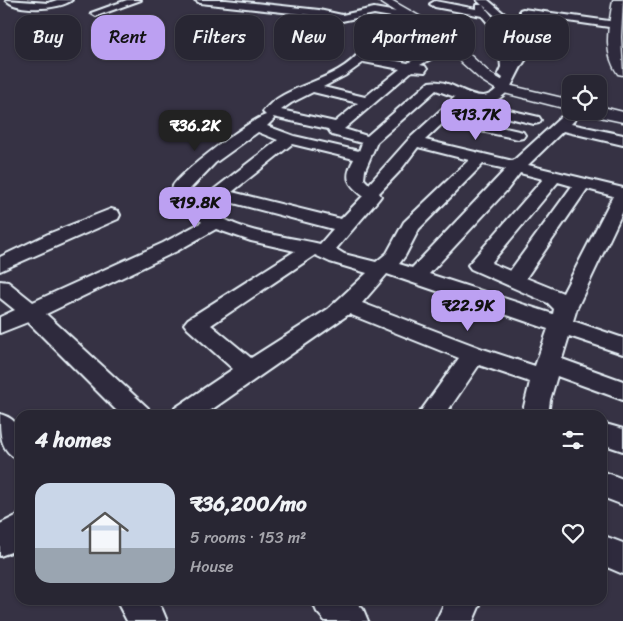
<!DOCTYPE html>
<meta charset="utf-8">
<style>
:root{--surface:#282633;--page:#34323f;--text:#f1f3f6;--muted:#a5a5ac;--line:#44434e;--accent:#bca0f2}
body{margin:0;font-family:Sriracha,sans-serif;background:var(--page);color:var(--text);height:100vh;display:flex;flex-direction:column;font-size:19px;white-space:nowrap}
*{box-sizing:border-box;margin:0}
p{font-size:16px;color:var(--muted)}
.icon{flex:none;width:28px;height:28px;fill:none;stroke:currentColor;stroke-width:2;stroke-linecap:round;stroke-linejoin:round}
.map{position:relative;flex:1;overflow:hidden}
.panel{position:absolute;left:15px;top:410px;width:592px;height:195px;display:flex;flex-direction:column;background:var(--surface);border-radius:15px;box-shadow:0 1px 4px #0004,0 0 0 1px var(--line)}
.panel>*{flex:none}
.top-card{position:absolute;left:15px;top:15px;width:594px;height:45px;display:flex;gap:10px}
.controls{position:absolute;left:562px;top:75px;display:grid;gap:10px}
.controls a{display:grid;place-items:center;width:45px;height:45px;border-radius:10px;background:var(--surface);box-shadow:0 1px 4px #0004,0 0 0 1px var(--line);font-size:25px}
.price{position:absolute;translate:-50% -42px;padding:0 11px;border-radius:10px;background:var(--accent);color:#111;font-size:16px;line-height:32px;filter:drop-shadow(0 1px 2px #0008)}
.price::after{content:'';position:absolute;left:50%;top:30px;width:15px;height:11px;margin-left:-8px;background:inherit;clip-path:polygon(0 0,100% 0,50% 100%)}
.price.on{background:#222;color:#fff}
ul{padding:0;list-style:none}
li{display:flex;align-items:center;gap:15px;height:125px;padding:0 20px}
li span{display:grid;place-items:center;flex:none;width:140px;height:100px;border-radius:15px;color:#555}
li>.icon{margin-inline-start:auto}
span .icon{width:60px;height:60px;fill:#fffc;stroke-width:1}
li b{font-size:21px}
h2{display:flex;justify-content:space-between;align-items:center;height:60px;padding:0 20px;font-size:21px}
.tag{padding:0 18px;border-radius:15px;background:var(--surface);box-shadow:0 1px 4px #0004,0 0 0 1px var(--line);font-size:18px;line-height:45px}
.tag.on{background:var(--accent);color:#111}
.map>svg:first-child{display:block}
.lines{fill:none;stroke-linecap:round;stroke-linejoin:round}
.minor-casing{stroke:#e8f1f8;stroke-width:4}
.major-casing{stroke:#e8f1f8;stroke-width:3}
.minor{fill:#2f2a3d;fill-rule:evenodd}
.major{fill:#2f2a3d;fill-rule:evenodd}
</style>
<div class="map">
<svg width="623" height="621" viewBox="0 0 623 621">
<rect width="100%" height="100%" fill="#363244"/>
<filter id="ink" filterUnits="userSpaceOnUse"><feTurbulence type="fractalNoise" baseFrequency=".02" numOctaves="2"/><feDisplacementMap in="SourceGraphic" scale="10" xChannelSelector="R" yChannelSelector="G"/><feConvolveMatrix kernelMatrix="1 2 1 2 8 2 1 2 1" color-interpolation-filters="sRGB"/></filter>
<g filter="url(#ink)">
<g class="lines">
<g class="minor-casing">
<path id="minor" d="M6,0L48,3L57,0H72C60,10 17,12 6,0Z
M127,0H141L99,15L96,16L91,13Z
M195,0H226L319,10L342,15L374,8L414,15L419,18L414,21L374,14L342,21L319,16L200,3Z
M477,0H488L520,27L522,48L526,59C511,80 513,99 483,104L539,117L541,120L539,123L534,124L461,106L451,116L523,132L525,135L523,138L518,139L443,123L425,140L513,161L571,108V111H583L571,124L623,135V145L563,131L528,165L623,188V211L577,308L573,321L623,338V354L569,336L562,359L623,381V400L557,376L550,400L548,415H522L530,382L479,365L445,415H418L459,358L349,314L204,415H172L175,408L233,369L188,329L184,324L188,319L295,251L251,241L216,229L177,251L46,314L148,408L151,415H121L28,322L0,333V317L15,310L0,298V281L8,282L33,302L163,243L202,222L175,198L172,194C172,191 172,189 173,186C181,172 251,119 266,115L263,112C284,83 338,83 361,50H369L371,52L369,56L408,63L426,52L376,36L375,34L376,32H384L435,47L451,41L457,44L420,65L425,66L427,69L425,72L412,71L344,129L367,136L429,82C456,76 485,119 503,78L498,74L501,67L500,56L493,41L492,28L482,16L435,7L430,4L435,1L476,9V5H482ZM483,5L511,30L510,48L514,59L513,61L504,41L502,28ZM364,62L400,69L365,97L323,87L346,75ZM436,90L455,97L409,139L369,184L364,179L365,170L377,142ZM313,92L358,103L335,122L281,110L291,103ZM273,117L328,129L332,135L362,143L359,151L294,136L267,126L274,119ZM258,132L278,140L199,201L190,192V189L215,163ZM292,144L354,159C344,178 347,183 363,196L341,219L232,192ZM418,147L469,160L404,222L387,253L376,262L344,254L336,249L378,200L381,196L379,193L399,172ZM483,164L506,169L412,268L399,264L405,256L419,229ZM520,173L543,179L468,265L471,269L548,303L554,309L553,314L429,274L507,190ZM558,182L572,186L510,271L491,263ZM587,189L613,196L563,293L526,278ZM222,200L333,229L320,244C284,235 241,234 210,210ZM315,255L330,262L367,273L328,309L251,358L211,325ZM387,274L548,329L535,366L483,349L362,303Z
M523,9L616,22L621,25L616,28L520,14V10Z
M111,209L118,211L120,215L118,219L0,271V257L48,234Z
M0,414C25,421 20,439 20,460C0,452 0,435 0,414Z
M602,423L623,429V451L602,444Z
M602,471L623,479V505L602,497Z
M20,514V546L11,552L0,556V524Z
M602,535L623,543V574L602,565Z
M116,600H155L162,609L167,621H127Z
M312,600H354L363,609L368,621H325L317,612Z
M446,600H482L473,621H436Z"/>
</g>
<g class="major-casing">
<path id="major" d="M377,0H391L440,28L491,74L512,86L571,100V110L500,92L481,80L430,34Z
M613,0H623L621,37L623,75L618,74C602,51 609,26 613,0Z
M599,106L623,112V122L590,115L588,111H599Z"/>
</g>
<use href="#minor" class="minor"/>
<use href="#major" class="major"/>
</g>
</g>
</svg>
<div class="controls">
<a><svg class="icon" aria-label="locate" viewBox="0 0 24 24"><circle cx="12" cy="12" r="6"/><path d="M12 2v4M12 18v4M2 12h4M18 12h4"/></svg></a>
</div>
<b class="price" style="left:476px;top:141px">₹13.7K</b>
<b class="price on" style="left:195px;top:152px">₹36.2K</b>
<b class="price" style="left:195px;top:229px">₹19.8K</b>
<b class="price" style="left:468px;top:332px">₹22.9K</b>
<div class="top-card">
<a class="tag">Buy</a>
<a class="tag on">Rent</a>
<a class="tag">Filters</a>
<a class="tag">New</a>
<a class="tag">Apartment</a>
<a class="tag">House</a>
</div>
<section class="panel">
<h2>4 homes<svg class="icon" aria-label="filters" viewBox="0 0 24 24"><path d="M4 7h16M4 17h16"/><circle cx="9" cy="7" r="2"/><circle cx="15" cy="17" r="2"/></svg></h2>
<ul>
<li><span style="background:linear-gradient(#c9d6e8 65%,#9aa5b1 0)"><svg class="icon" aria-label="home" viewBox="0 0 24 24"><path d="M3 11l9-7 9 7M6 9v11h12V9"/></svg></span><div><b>₹36,200/mo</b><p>5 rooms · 153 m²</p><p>House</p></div><svg class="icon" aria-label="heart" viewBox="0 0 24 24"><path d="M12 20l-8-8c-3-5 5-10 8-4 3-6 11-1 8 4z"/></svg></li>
</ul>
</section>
</div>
